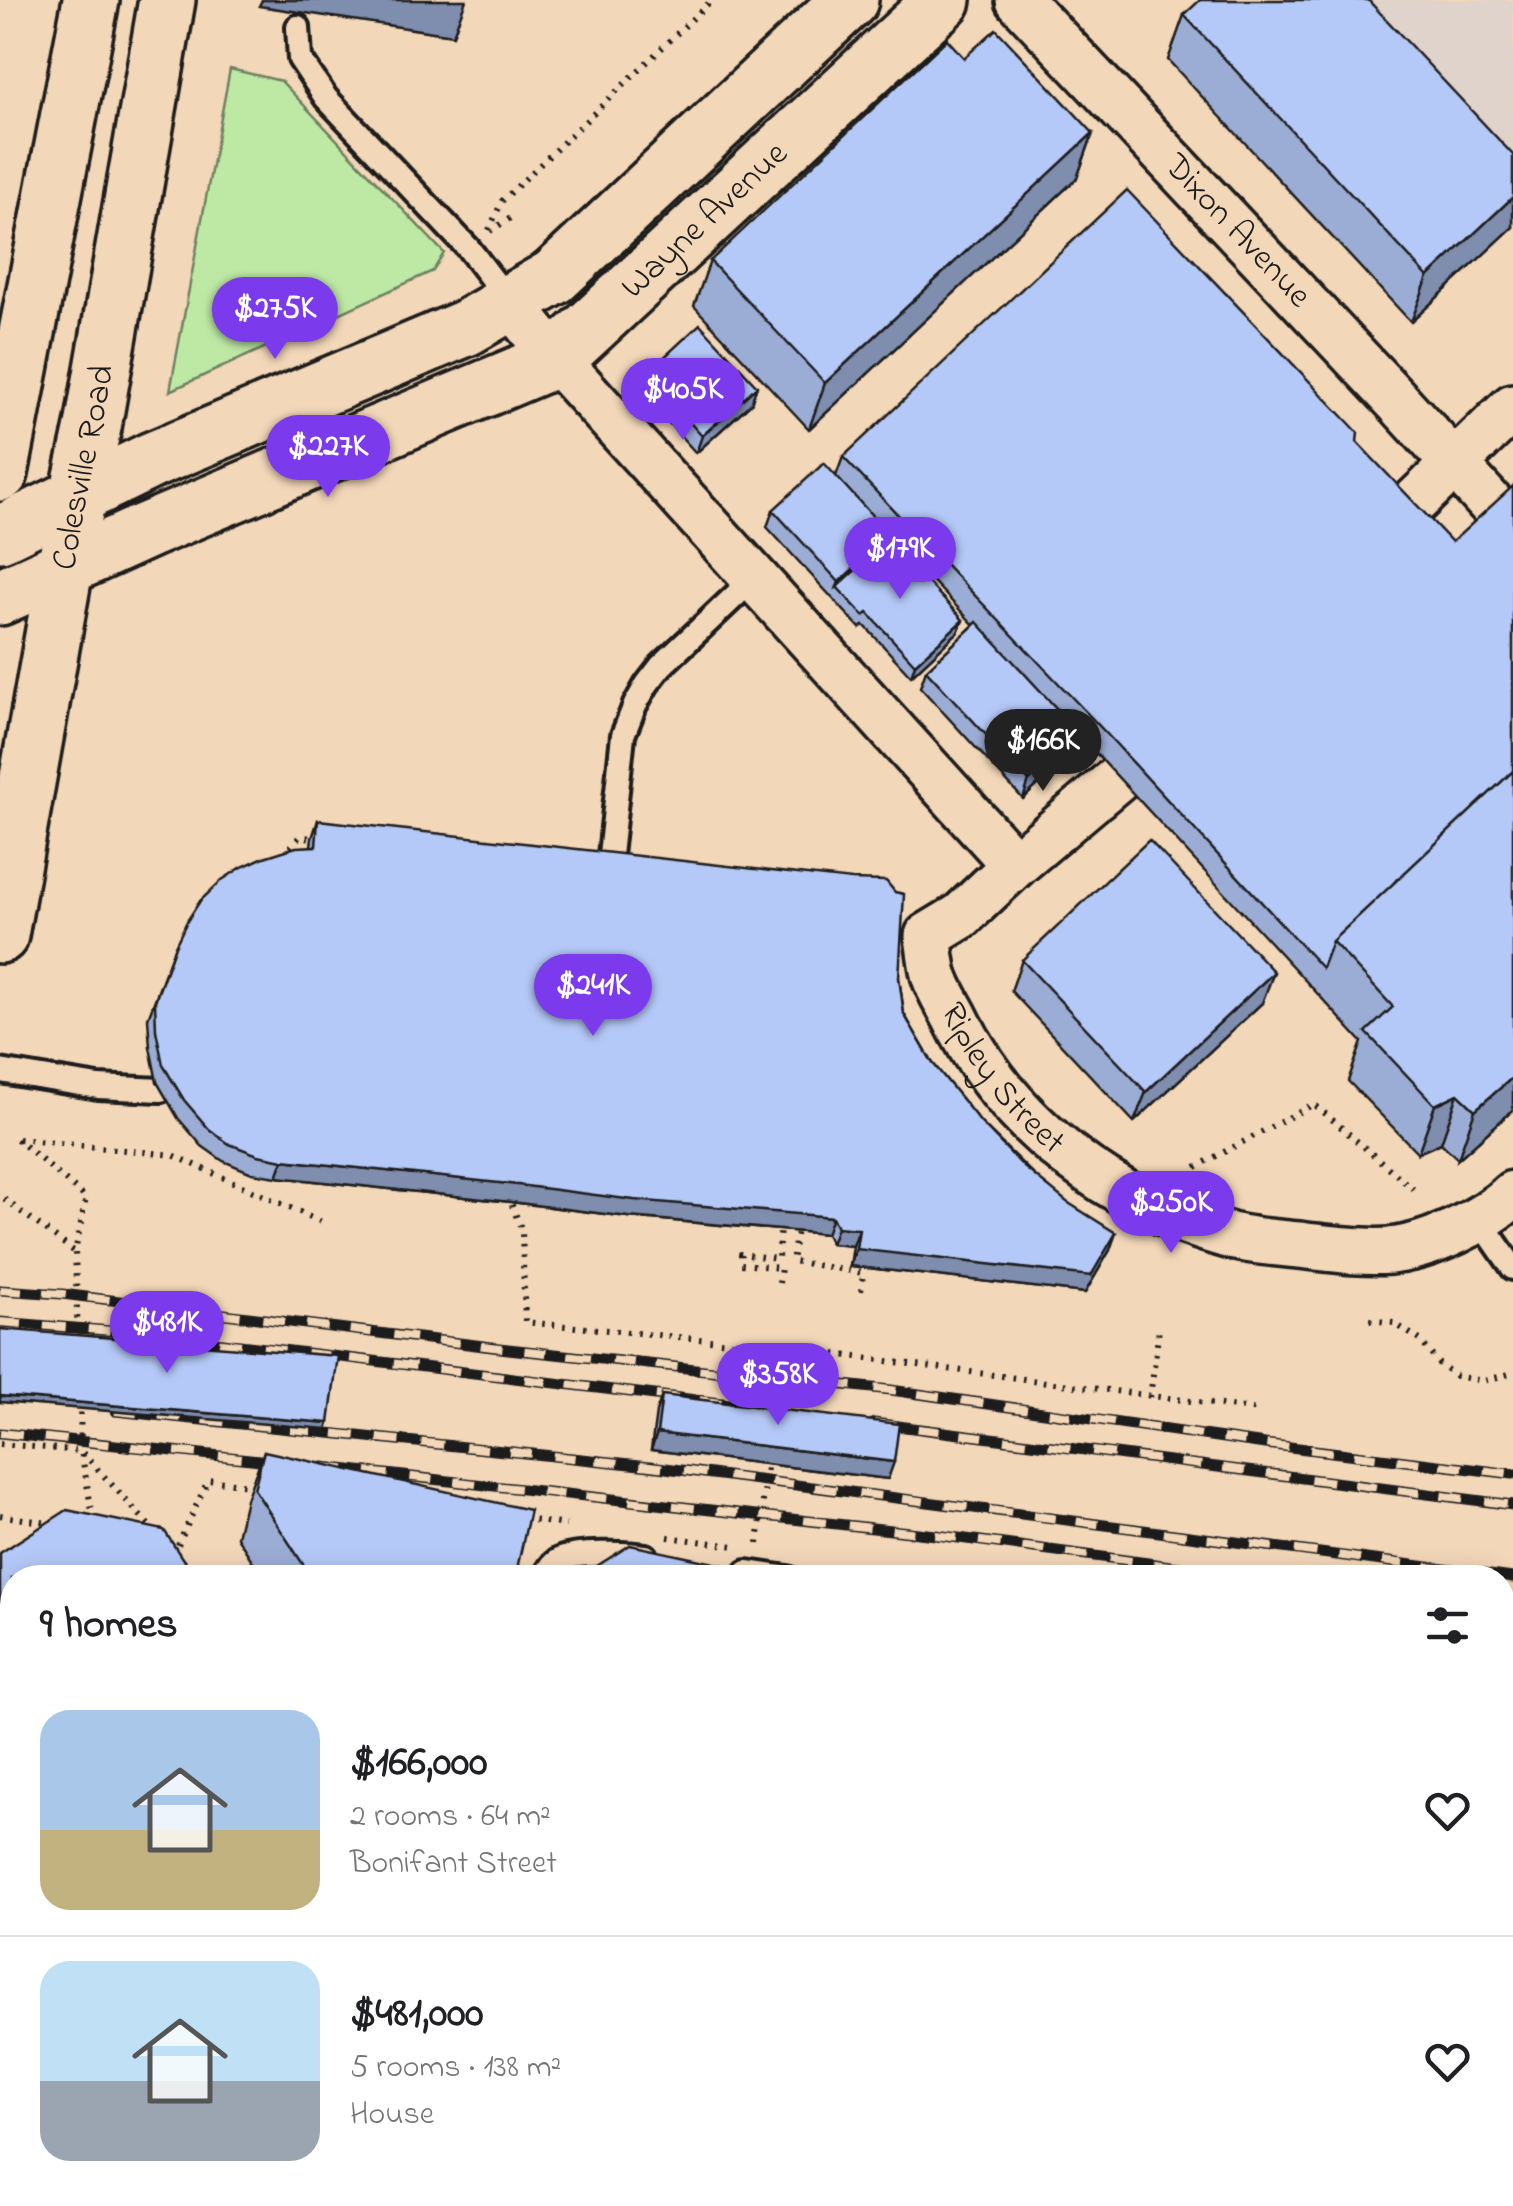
<!DOCTYPE html>
<meta charset="utf-8">
<style>
:root{--surface:#fff;--page:#f6f6f6;--text:#202124;--muted:#757577;--line:#e0e0e0;--accent:#7c3aed}
body{margin:0;font-family:"Indie Flower",sans-serif;background:var(--page);color:var(--text);height:100vh;display:flex;flex-direction:column;font-size:38px;white-space:nowrap}
*{box-sizing:border-box;margin:0}
p{font-size:32px;color:var(--muted)}
.icon{flex:none;width:55px;height:55px;fill:none;stroke:currentColor;stroke-width:2;stroke-linecap:round;stroke-linejoin:round}
.map{position:relative;flex:1;overflow:hidden}
.side{position:absolute;left:0px;top:1565px;width:1515px;height:642px;display:flex;flex-direction:column;background:var(--surface);border-radius:40px 40px 0 0;box-shadow:0 5px 25px #0003}
.side>*{flex:none}
.price{position:absolute;translate:-50% -85px;padding:0 22px;border-radius:35px;background:var(--accent);color:#fff;font-size:32px;line-height:65px;filter:drop-shadow(0 2px 5px #0008)}
.price::after{content:'';position:absolute;left:50%;top:60px;width:30px;height:22px;margin-left:-15px;background:inherit;clip-path:polygon(0 0,100% 0,50% 100%)}
.price.on{background:#222;color:#fff}
ul{padding:0;list-style:none}
li{display:flex;align-items:center;gap:30px;height:250px;padding:0 40px}
li+li{border-top:2px solid var(--line)}
li span{display:grid;place-items:center;flex:none;width:280px;height:200px;border-radius:30px;color:#555}
li>.icon{margin-inline-start:auto}
span .icon{width:120px;height:120px;fill:#fffc;stroke-width:1}
li b{font-size:42px}
h2{display:flex;justify-content:space-between;align-items:center;height:120px;padding:0 40px;font-size:42px}
.map>svg:first-child{display:block}
.built{fill:#e0d3cc}
.green{fill:#bee9a5;stroke:#6d8260;stroke-width:2.5}
.lines{fill:none;stroke-linecap:round;stroke-linejoin:round}
.lane-casing{stroke:#1c1c1c;stroke-width:30}
.street-casing{stroke:#1c1c1c;stroke-width:52}
.secondary-casing{stroke:#1c1c1c;stroke-width:62}
.primary-casing{stroke:#1c1c1c;stroke-width:62}
.path{stroke:#1c1c1c;stroke-width:6;stroke-dasharray:2.5 8;stroke-linecap:butt}
.lane{stroke:#f3d7b9;stroke-width:22}
.street{stroke:#f3d7b9;stroke-width:45}
.secondary{stroke:#f3d7b9;stroke-width:55}
.primary{stroke:#f3d7b9;stroke-width:55}
.rail-casing{stroke:#1c1c1c;stroke-width:11}
.rail{stroke:#f3d7b9;stroke-width:8;stroke-dasharray:22;stroke-linecap:butt}
.wall{fill:#9cadd5;stroke:#1c1c1c;stroke-width:2.5}
.shaded-wall{fill:#7f8dae;stroke:#1c1c1c;stroke-width:2.5}
.building{fill:#b5c9f8;stroke:#1c1c1c;stroke-width:2.5}
.labels{text-anchor:middle;dominant-baseline:central;stroke-width:9;stroke-linejoin:round;paint-order:stroke}
.street-label{font-size:35px;fill:#1c1c1c;stroke:#f3d7b9}
</style>
<div class="map">
<svg width="1513" height="2206" viewBox="0 0 1513 2206">
<rect width="100%" height="100%" fill="#f3d7b9"/>
<filter id="ink" filterUnits="userSpaceOnUse"><feTurbulence type="fractalNoise" baseFrequency=".01" numOctaves="2"/><feDisplacementMap in="SourceGraphic" scale="20" xChannelSelector="R" yChannelSelector="G"/><feConvolveMatrix kernelMatrix="1 2 1 2 8 2 1 2 1" color-interpolation-filters="sRGB"/></filter>
<g filter="url(#ink)">
<path class="built" d="M1318,0H1513V210Z
M0,1930L12,1933V2195H1065L1063,2206H0Z"/>
<path class="green" d="M230,69L281,81L444,253L433,271L170,391Z"/>
<g class="lines">
<g class="lane-casing">
<path id="lane" d="M298,27L300,59L326,98L469,249L511,304
M608,874L623,735L635,705L647,684L661,666L754,578
M0,1071L98,1087L161,1090
M1479,1219L1513,1268
M747,1572L788,1578
M544,1578C549,1570 552,1562 561,1559C577,1552 628,1553 646,1556
M0,1971L12,1974
M171,2206L174,2195
M215,2206L217,2195"/>
</g>
<g class="street-casing">
<g id="street">
<path id="s1" d="M1019,0L1400,404L1513,528"/>
<path d="M511,304L556,359L1015,865"/>
<path d="M1400,516L1513,407"/>
<path id="s2" d="M1118,778L1015,865L961,916L928,936C930,949 931,962 934,974C938,988 947,1002 954,1015C1007,1126 1113,1204 1231,1236C1255,1242 1282,1243 1307,1246C1334,1249 1362,1253 1390,1251C1429,1247 1485,1221 1513,1194"/>
</g>
</g>
<g class="secondary-casing">
<g id="secondary">
<path d="M0,534L152,460L466,328L554,277L850,0"/>
<path id="s3" d="M0,597L148,530L556,359L943,0"/>
</g>
</g>
<g class="primary-casing">
<g id="primary">
<path d="M0,473L91,0"/>
<path id="s4" d="M0,935L78,495L93,427L167,0"/>
<path d="M0,1838L12,1841"/>
<path d="M1502,2167L1513,2170"/>
</g>
</g>
<path class="path" d="M489,230L502,201L712,0
M490,231L512,217
M290,847L299,837L320,838
M17,1139L86,1198L75,1252L78,1339
M18,1139L173,1155L322,1222
M1196,1167L1314,1104L1413,1189
M508,1195L522,1231L525,1322L781,1347L1259,1410
M4,1199L75,1252
M798,1223L792,1261L863,1273L861,1292
M779,1283L781,1268L741,1264V1254L778,1259L780,1226
M1370,1320L1394,1323L1420,1340L1438,1363L1456,1376L1483,1381L1513,1373
M1150,1397L1159,1329
M80,1402L81,1451L94,1523
M773,1415L781,1347
M0,1444L81,1451L157,1534
M0,1515L53,1524
M524,1519L566,1525
M668,1537L735,1546
M758,1544L768,1458
M172,1552H175L208,1480L258,1486
M183,1561L200,1578
M1502,1929L1509,1899"/>
<use href="#lane" class="lane"/>
<use href="#street" class="street"/>
<use href="#secondary" class="secondary"/>
<use href="#primary" class="primary"/>
<g class="rail-casing">
<path id="rail" d="M0,1290L62,1294L508,1349L891,1390L1265,1444L1513,1474
M0,1322L149,1334L730,1404
M115,1411L650,1466L1513,1578
M874,1423L1513,1505
M0,1433L288,1463
M323,1467L936,1535L1261,1578
M1502,1609L1513,1611"/>
</g>
<use href="#rail" class="rail"/>
</g>
<path class="wall" d="M1184,15L1513,155V227L1411,322L1168,60Z
M964,58L1093,133L1077,178L809,429L694,306L710,261Z
M646,374L751,403L696,453L640,391Z
M1357,442L1513,1110L1458,1159L1441,1143L1418,1153L1348,1081L1362,1042L1080,736L1074,751L1023,799L920,687L926,670L974,625L890,536L888,540L963,620L958,632L911,676L864,625L860,628L767,527L773,510L836,476L843,457Z
M318,820L899,978L904,1014L932,1062L981,1123L1110,1250L1085,1293L850,1266L853,1246L831,1244L826,1234L628,1217L511,1202L277,1177L252,1173L223,1161L202,1146L178,1118L157,1082L150,1047L148,1018L175,946L311,846L312,838Z
M1022,960L1262,1003L1134,1122L1011,991Z
M662,1395L888,1479L651,1450L656,1412Z
M264,1451L515,1578H263L237,1537L246,1499Z
M0,1553L12,1578V1751L0,1749Z"/>
<path class="shaded-wall" d="M262,0H466L453,35L259,6Z
M1093,133L1077,178L809,429L825,383Z
M1513,197V227L1411,322L1428,277Z
M757,386L751,403L696,453L702,436Z
M890,535L884,552L837,587L839,582Z
M963,620L958,632L911,676L915,664Z
M1080,734L1074,751L1023,799L1029,781Z
M1274,972L1262,1003L1134,1122L1146,1092Z
M1513,1077V1110L1458,1159L1475,1110Z
M1458,1094L1441,1143L1418,1153L1435,1105Z
M283,1160L832,1217L826,1234L628,1217L511,1202L277,1177Z
M837,1227L859,1229L853,1246L831,1244Z
M1116,1233L1110,1250L1085,1293L850,1266L856,1249Z
M0,1396L329,1423L327,1429L0,1402Z
M657,1433L894,1462L888,1479L651,1450Z"/>
<path class="building" d="M1200,0H1368L1513,155V197L1428,277L1184,15Z
M996,29L1093,133L825,383L710,261L947,39L964,58Z
M1127,190L1353,427L1358,433L1357,442L1452,542L1513,486V771L1332,941L1322,968L1105,732L843,457Z
M700,324L757,386L702,436L646,374Z
M824,463L890,535L839,582L773,510Z
M888,540L963,620L915,664L868,613L864,616L837,587Z
M977,622L1080,734L1029,781L926,670Z
M1513,771V1077L1475,1110L1458,1094L1435,1105L1366,1032L1393,1007L1332,941Z
M318,820L852,880L886,881L895,892L904,894L899,978L904,1014L932,1062L981,1123L1024,1167L1067,1202L1116,1233L1091,1276L856,1249L859,1229L837,1227L832,1217L634,1200L518,1185L283,1160L258,1155L229,1144L209,1129L184,1100L163,1065L156,1030L155,1001L175,946L187,921L200,901L222,880L242,867L264,857L296,847L316,846Z
M1149,840L1274,972L1146,1092L1022,960Z
M0,1329L338,1356L329,1423L0,1396Z
M662,1395L899,1424L894,1462L657,1433Z
M264,1451L530,1510L515,1578H312L254,1489Z
M67,1510L164,1530L195,1578H12V1709L0,1707V1553Z
M630,1545L784,1578H578Z
M1502,1657L1513,1659V1832L1502,1881Z
M39,2195H114L112,2206H36Z
M250,2195H841L887,2206H247Z"/>
</g>
<g class="labels">
<g class="street-label">
<text stroke="none"><textPath href="#s3" startOffset="808">Wayne Avenue</textPath></text>
<text stroke="none"><textPath href="#s1" startOffset="318">Dixon Avenue</textPath></text>
<text stroke="none"><textPath href="#s4" startOffset="475">Colesville Road</textPath></text>
<text stroke="none"><textPath href="#s2" startOffset="412">Ripley Street</textPath></text>
</g>
</g>
</svg>
<b class="price" style="left:275px;top:362px">$275K</b>
<b class="price" style="left:683px;top:443px">$405K</b>
<b class="price" style="left:328px;top:500px">$227K</b>
<b class="price" style="left:900px;top:602px">$179K</b>
<b class="price on" style="left:1043px;top:794px">$166K</b>
<b class="price" style="left:593px;top:1039px">$241K</b>
<b class="price" style="left:1171px;top:1256px">$250K</b>
<b class="price" style="left:167px;top:1376px">$481K</b>
<b class="price" style="left:778px;top:1428px">$358K</b>
<section class="side">
<h2>9 homes<svg class="icon" aria-label="filters" viewBox="0 0 24 24"><path d="M4 7h16M4 17h16"/><circle cx="9" cy="7" r="2"/><circle cx="15" cy="17" r="2"/></svg></h2>
<ul>
<li><span style="background:linear-gradient(#a9c7e8 60%,#c2b280 0)"><svg class="icon" aria-label="home" viewBox="0 0 24 24"><path d="M3 11l9-7 9 7M6 9v11h12V9"/></svg></span><div><b>$166,000</b><p>2 rooms · 64 m²</p><p>Bonifant Street</p></div><svg class="icon" aria-label="heart" viewBox="0 0 24 24"><path d="M12 20l-8-8c-3-5 5-10 8-4 3-6 11-1 8 4z"/></svg></li>
<li><span style="background:linear-gradient(#bfe0f5 60%,#9aa5b1 0)"><svg class="icon" aria-label="home" viewBox="0 0 24 24"><path d="M3 11l9-7 9 7M6 9v11h12V9"/></svg></span><div><b>$481,000</b><p>5 rooms · 138 m²</p><p>House</p></div><svg class="icon" aria-label="heart" viewBox="0 0 24 24"><path d="M12 20l-8-8c-3-5 5-10 8-4 3-6 11-1 8 4z"/></svg></li>
</ul>
</section>
</div>
